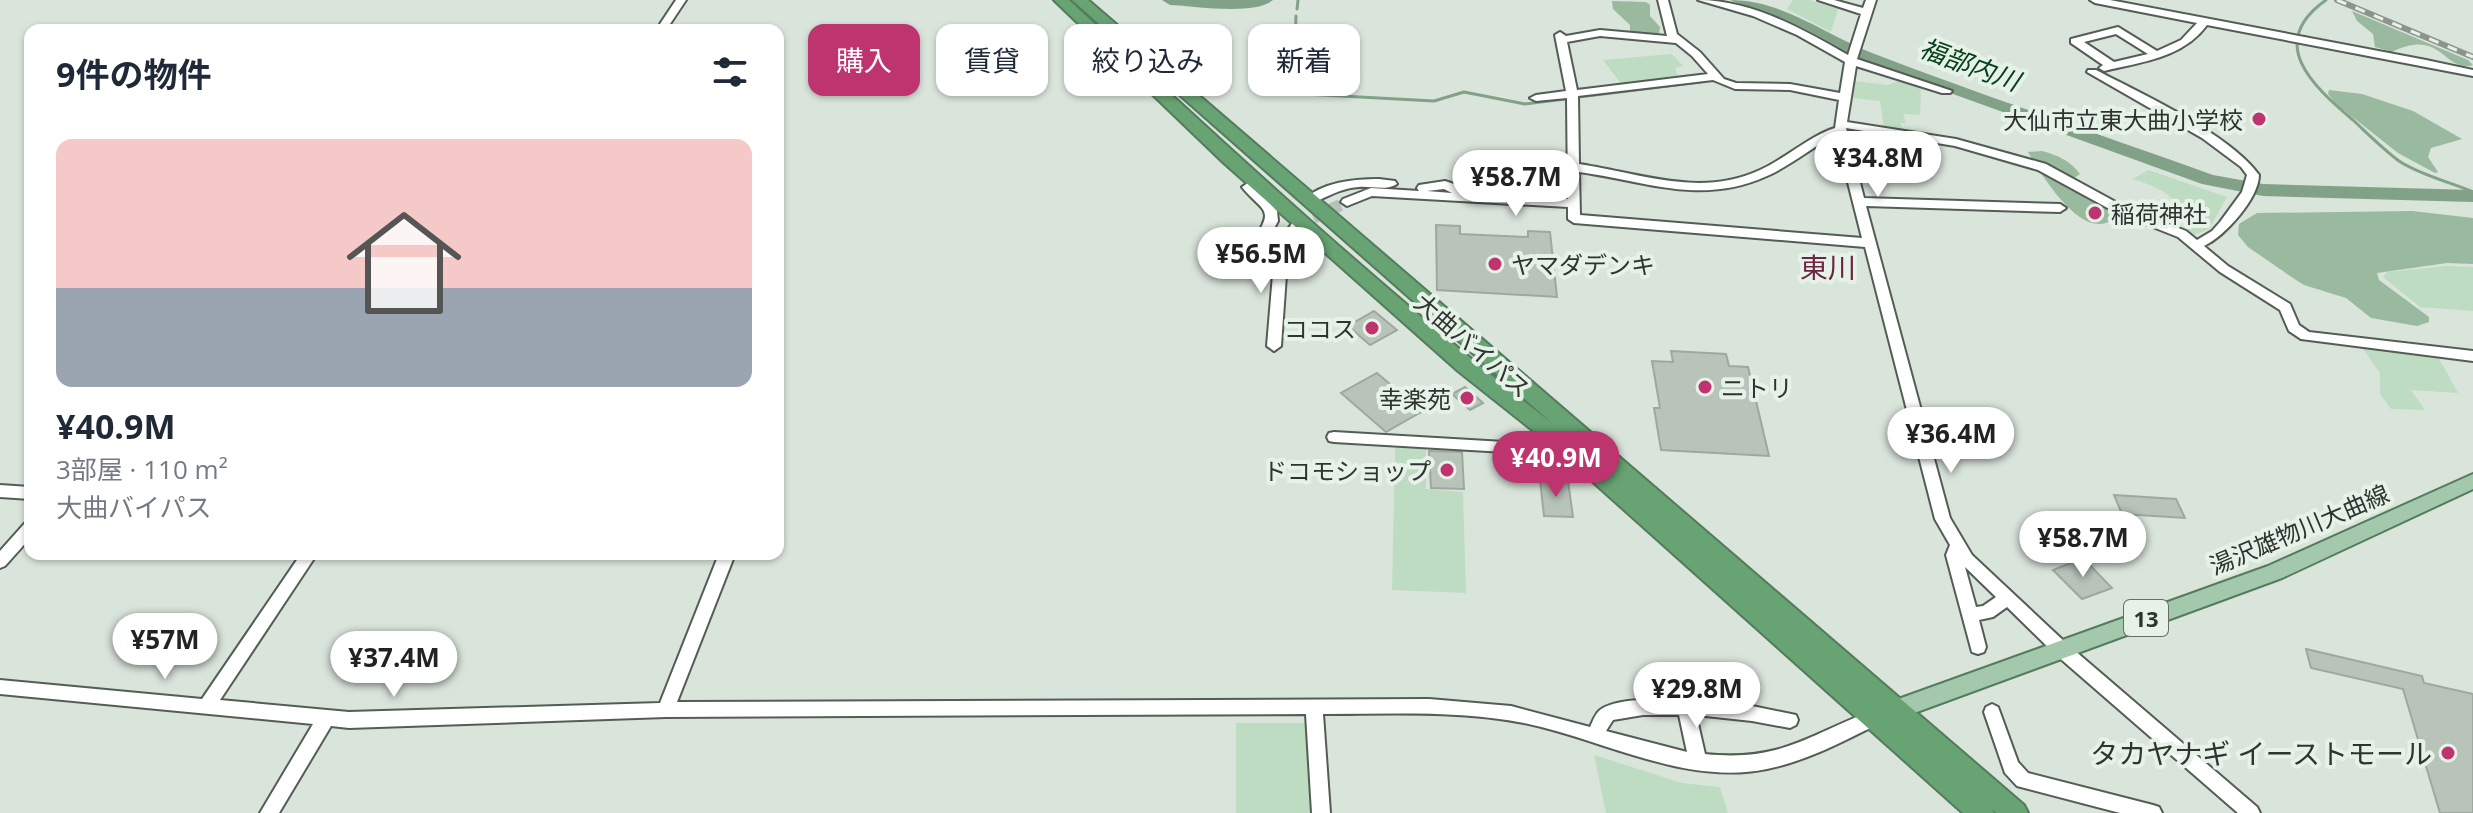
<!DOCTYPE html>
<html lang="ja">
<meta charset="utf-8">
<style>
:root{--surface:#fff;--page:#f6f6f7;--text:#1f2937;--muted:#747a83;--accent:#be346e}
body{margin:0;font-family:"Open Sans","Noto Sans JP",sans-serif;background:var(--page);color:var(--text);height:100vh;display:flex;flex-direction:column;font-size:30px;white-space:nowrap}
*{box-sizing:border-box;margin:0}
p{font-size:26px;color:var(--muted)}
.icon{flex:none;width:44px;height:44px;fill:none;stroke:currentColor;stroke-width:2;stroke-linecap:round;stroke-linejoin:round}
.map{position:relative;flex:1;overflow:hidden}
.panel{position:absolute;left:24px;top:24px;width:760px;height:536px;display:flex;flex-direction:column;background:var(--surface);border-radius:16px;box-shadow:0 2px 6px #0004}
.panel>*{flex:none}
.top-card{position:absolute;left:808px;top:24px;width:760px;height:72px;display:flex;gap:16px}
.price{position:absolute;translate:-50% -68px;padding:0 18px;border-radius:28px;background:#fff;color:#222;font-size:26px;line-height:52px;filter:drop-shadow(0 2px 4px #0008)}
.price::after{content:'';position:absolute;left:50%;top:48px;width:24px;height:18px;margin-left:-12px;background:inherit;clip-path:polygon(0 0,100% 0,50% 100%)}
.price.active{background:var(--accent);color:#fff}
ul{padding:0;list-style:none}
li{display:grid;align-content:center;gap:16px;height:424px;padding:0 32px}
li span{display:grid;place-items:center;height:248px;border-radius:16px;color:#555}
li>.icon{margin-inline-start:auto}
span .icon{width:144px;height:144px;fill:#fffc;stroke-width:1}
li b{font-size:34px}
h2{display:flex;justify-content:space-between;align-items:center;height:96px;padding:0 32px;font-size:34px}
.chip{padding:0 28px;border-radius:16px;background:var(--surface);box-shadow:0 2px 6px #0004;font-size:28px;line-height:72px}
.chip.active{background:var(--accent);color:#fff}
.map>svg:first-child{display:block}
.green{fill:#bedcc2}
.forest{fill:#99ba9e}
.lines{fill:none;stroke-linecap:round;stroke-linejoin:round}
.stream{stroke:#81a286;stroke-width:3}
.river{fill:#81a286;fill-rule:evenodd}
.building{fill:#b8c3ba;stroke:#9ea89f;stroke-width:2}
.minor-tunnel{stroke:#b7c1b9;stroke-width:12;stroke-dasharray:12 6;stroke-linecap:butt}
.minor-casing{stroke:#535d55;stroke-width:4}
.major-casing{stroke:#547c5c;stroke-width:4}
.highway-casing{stroke:#547c5c;stroke-width:4}
.minor{fill:#fff;fill-rule:evenodd}
.major{fill:#a4c8ab;fill-rule:evenodd}
.highway{fill:#67a373;fill-rule:evenodd}
.rail-casing{stroke:#8d948e;stroke-width:6}
.rail{stroke:#e6f2e8;stroke-width:3;stroke-dasharray:10;stroke-linecap:butt}
.poi-dot{fill:#be346e;stroke:#e6f2e8;stroke-width:3}
.labels{text-anchor:middle;dominant-baseline:central;stroke-width:8;stroke-linejoin:round;paint-order:stroke}
.shield{fill:#e6f2e8;stroke:#676d67;stroke-width:2}
.shield-label{font-size:22px;font-weight:bold;fill:#303430}
.poi-label{font-size:24px;fill:#303430;stroke:#e6f2e8;text-anchor:end}
.street-label{font-size:24px;fill:#303430;stroke:#e6f2e8}
.water-label{font-size:26px;font-style:italic;fill:#08401b;stroke:#e6f2e8}
.quarter-label{font-size:28px;fill:#6b2741;stroke:#e6f2e8}
.near-poi-label{font-size:28px;fill:#303430;stroke:#e6f2e8;text-anchor:end}
</style>
<div class="map">
<svg width="2473" height="813" viewBox="0 0 2473 813">
<rect width="100%" height="100%" fill="#d9e4db"/>
<path class="green" d="M1793,0H1809L1838,9L1831,32L1787,9Z
M1672,54L1683,66L1675,68L1679,79L1622,85L1603,60Z
M1902,80L1921,87L1920,115L1903,114L1906,123H1900L1903,130L1884,128L1880,101L1846,97L1854,81L1888,85Z
M1883,134L1920,139L1933,180L1862,178L1855,162L1877,163L1875,154L1894,151Z
M2148,170L2227,197L2209,229L2191,236L2182,228L2188,224L2176,214L2179,208C2170,191 2151,185 2133,179Z
M2447,266L2473,267V311L2420,307L2383,277L2387,272Z
M2361,346L2437,355L2458,393L2411,390L2425,410L2391,409L2380,394V373Z
M1395,448L1426,449V489L1463,492L1466,593L1392,590Z
M1236,723H1308L1311,813H1236Z
M1594,755L1682,783L1720,787L1728,813H1606Z"/>
<path class="forest" d="M1612,1L1646,2L1650,5V16L1660,27L1659,35L1630,33V25L1613,9Z
M2352,11L2468,60L2473,65C2444,74 2442,27 2392,52L2375,47L2373,34L2357,21Z
M2329,90L2362,94L2413,111L2462,139L2431,148L2428,157L2438,172L2435,173L2398,153L2336,104L2328,94Z
M2042,151C2057,155 2071,161 2080,174L2071,180C2081,198 2109,201 2112,220C2081,241 2041,174 2028,152Z
M2412,211L2473,218V264L2447,263L2377,273L2379,280L2429,317V322L2417,326L2371,318L2346,298L2304,285L2290,276L2248,247L2238,235L2239,224L2257,213Z"/>
<g class="lines">
<path class="stream" d="M2326,0C2265,43 2313,86 2353,120C2368,134 2383,149 2399,161C2420,175 2450,182 2473,192
M1297,9L1298,0
M1293,93L1296,16
M1304,94L1434,101L1464,92L1525,104L1565,99
M1579,97L1700,82"/>
<path class="river" d="M1162,0H1273C1254,16 1195,6 1170,5Z
M1730,0C1783,0 1824,34 1872,53C1984,96 2099,134 2213,175L2263,184L2473,190V202L2263,196L2202,184L1856,59L1790,24Z"/>
</g>
<path class="building" d="M1436,225L1460,226V234L1528,237V231L1550,232L1557,297L1437,290Z
M1374,311L1397,330L1370,345L1348,326Z
M1671,351L1726,354L1729,366L1748,367L1769,456L1661,450L1654,408H1660L1652,361L1673,362Z
M1377,373L1398,391L1404,388L1414,398L1409,401L1421,412L1386,432L1341,393Z
M1465,387L1483,403L1470,410L1452,394Z
M1429,451L1462,452L1464,489L1431,488Z
M1540,480L1568,481L1573,517L1544,516Z
M2114,495L2176,499L2185,518L2122,514Z
M2083,558L2112,588L2082,599L2053,570Z
M2306,649L2422,676L2424,683L2473,694V813H2440L2403,689L2311,668Z"/>
<g class="lines">
<path class="minor-tunnel" d="M1297,225L1347,202"/>
<g class="minor-casing">
<path id="minor" d="M676,0H686L666,30H656Z
M1658,0H1668L1677,34L1700,52L1724,79L1736,83L1790,84L1840,93L1845,62L1797,35L1753,16L1698,0C1752,0 1802,29 1848,55L1861,14L1818,0H1834L1863,8L1866,0H1876L1857,59L1952,91L1950,93H1942L1856,66L1847,122L1956,139L2046,164L2123,206L2186,231L2197,240L2212,231L2220,222L2242,192L2247,175L2241,167L2202,138L2087,72L2088,70H2096C2142,94 2230,134 2259,175C2259,198 2225,236 2204,246L2228,266L2290,304L2299,325L2309,332L2473,351V361L2301,339L2289,331L2280,310L2220,272L2178,237L2115,212L2038,170L1955,146L1846,128L1864,198L2060,204L2066,208L2060,212L1866,206L1950,518L1972,555L2067,644L2257,807L2260,813H2238L2055,654L2007,607L1993,617L1979,620L1986,647L1984,652L1978,654L1972,652L1946,555L1950,545L1935,519L1865,247L1574,223L1568,219V207L1372,196L1347,206L1341,202L1343,199L1371,188L1419,191L1417,188L1419,185L1445,181L1460,186L1464,193L1568,199L1567,98L1536,101L1530,98L1536,95L1566,91L1555,35L1560,32L1566,36L1600,30L1667,36ZM1600,36L1676,43L1692,56L1708,74L1577,90L1567,42ZM1713,80L1735,89L1790,90L1839,100L1835,128C1811,135 1785,159 1760,170C1700,198 1640,173 1579,164L1578,96ZM1836,135L1862,238L1580,215L1579,172C1645,181 1701,206 1767,176C1792,165 1812,147 1836,135ZM1444,189L1452,193L1427,191ZM1965,567L1996,597L1983,606L1976,607Z
M2090,0H2110L2426,60L2473,70V76L2207,25C2183,58 2141,62 2104,71L2099,68L2103,65L2071,43V39L2118,27L2157,51L2181,40L2197,23L2095,3ZM2116,34L2148,54L2114,62L2084,42Z
M1379,179L1395,181L1397,184C1387,191 1371,186 1359,187C1340,188 1326,198 1309,204L1303,200C1323,182 1353,179 1379,179Z
M1248,183L1252,184L1277,211L1278,221L1268,240L1279,242L1293,222L1297,221L1303,225L1288,247L1281,346L1274,351L1267,346L1275,250L1259,246L1255,238C1275,207 1262,212 1242,187Z
M1334,432L1539,444L1562,437L1567,438L1569,442L1567,446L1539,454L1334,442L1329,441L1327,437L1329,433Z
M0,485L30,487V499L0,497Z
M30,521V538L5,566L0,568V551L25,523Z
M301,554H317L220,700L349,712L660,703L719,554H735L677,702L1429,699L1511,706L1590,727C1593,721 1595,714 1600,710C1616,698 1655,699 1675,700L1677,693L1683,691L1689,693L1692,700L1752,706L1796,715L1798,720L1796,725L1790,728L1752,721L1696,715L1705,754C1781,762 1808,735 1874,710L1880,713L1882,718L1880,723C1844,741 1807,761 1767,769C1684,786 1603,739 1524,723C1458,710 1390,714 1323,714L1330,813H1312L1306,714L666,717L349,728L331,726L279,813H260L313,724L0,694V680L202,699ZM1643,715H1679L1687,752L1606,731L1613,720Z
M1992,704L1998,707L2018,762L2028,773L2153,805L2159,807L2162,813H2120L2017,786L2005,773L1984,712L1986,707Z"/>
</g>
<g class="major-casing">
<path id="major" d="M2473,474V489L2282,578L1887,723L1879,720L1876,713L1879,706L2268,566Z"/>
</g>
<g class="highway-casing">
<path id="highway" d="M1054,0H1069C1227,147 1385,293 1554,425L1072,0H1088L2024,805L2028,813H1996L1992,809L1994,813H1963L1555,448L1458,371L1224,163Z"/>
</g>
<use href="#minor" class="minor"/>
<use href="#major" class="major"/>
<use href="#highway" class="highway"/>
<g class="rail-casing">
<path id="rail" d="M2337,0L2473,57"/>
</g>
<use href="#rail" class="rail"/>
</g>
<g class="poi-dot">
<circle cx="2259" cy="119" r="8"/>
<circle cx="2095" cy="213" r="8"/>
<circle cx="1495" cy="264" r="8"/>
<circle cx="1372" cy="328" r="8"/>
<circle cx="1705" cy="387" r="8"/>
<circle cx="1467" cy="398" r="8"/>
<circle cx="1447" cy="470" r="8"/>
<circle cx="2448" cy="753" r="8"/>
</g>
<g class="labels">
<rect class="shield" x="2124" y="600" width="44" height="36" rx="6"/>
<g class="shield-label">
<text x="2146" y="618">13</text>
</g>
<g class="poi-label">
<text x="2243" y="119">大仙市立東大曲小学校</text>
<text x="2111" y="213" text-anchor="start">稲荷神社</text>
<text x="1511" y="264" text-anchor="start">ヤマダデンキ</text>
<text x="1356" y="328">ココス</text>
<text x="1721" y="387" text-anchor="start">ニトリ</text>
<text x="1451" y="398">幸楽苑</text>
<text x="1431" y="470">ドコモショップ</text>
</g>
<g class="street-label">
<text transform="translate(1473 345) rotate(41)">大曲バイパス</text>
<text transform="translate(2299 529) rotate(-23)">湯沢雄物川大曲線</text>
</g>
<g class="water-label">
<text transform="translate(1970 64) rotate(20)">福部内川</text>
</g>
<g class="quarter-label">
<text x="1828" y="267">東川</text>
</g>
<g class="near-poi-label">
<text x="2432" y="753">タカヤナギ イーストモール</text>
</g>
</g>
</svg>
<b class="price" style="left:1878px;top:199px">¥34.8M</b>
<b class="price" style="left:1516px;top:218px">¥58.7M</b>
<b class="price" style="left:1261px;top:295px">¥56.5M</b>
<b class="price" style="left:1951px;top:475px">¥36.4M</b>
<b class="price active" style="left:1556px;top:499px">¥40.9M</b>
<b class="price" style="left:2083px;top:579px">¥58.7M</b>
<b class="price" style="left:165px;top:681px">¥57M</b>
<b class="price" style="left:394px;top:699px">¥37.4M</b>
<b class="price" style="left:1697px;top:730px">¥29.8M</b>
<div class="top-card">
<a class="chip active">購入</a>
<a class="chip">賃貸</a>
<a class="chip">絞り込み</a>
<a class="chip">新着</a>
</div>
<section class="panel">
<h2>9件の物件<svg class="icon" aria-label="filters" viewBox="0 0 24 24"><path d="M4 7h16M4 17h16"/><circle cx="9" cy="7" r="2"/><circle cx="15" cy="17" r="2"/></svg></h2>
<ul>
<li><span style="background:linear-gradient(#f6c9c9 60%,#9aa5b1 0)"><svg class="icon" aria-label="home" viewBox="0 0 24 24"><path d="M3 11l9-7 9 7M6 9v11h12V9"/></svg></span><div><b>¥40.9M</b><p>3部屋 · 110 m²</p><p>大曲バイパス</p></div></li>
</ul>
</section>
</div>
